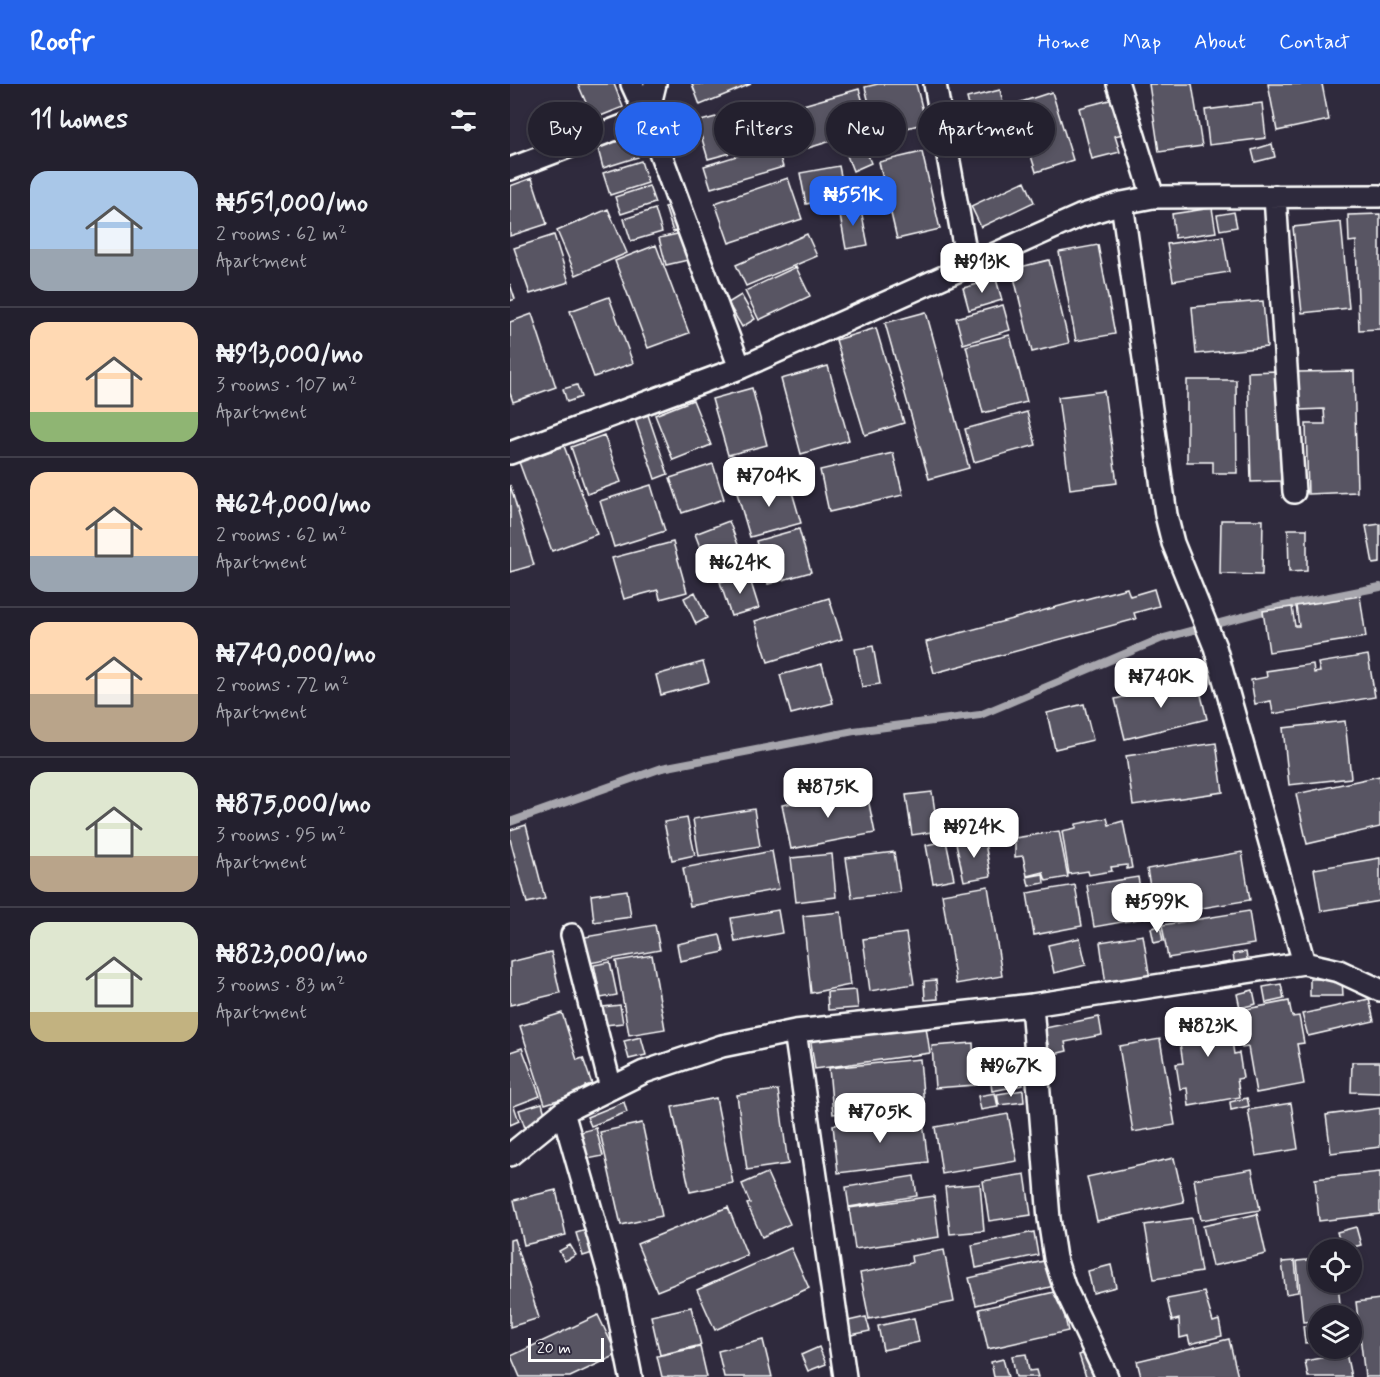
<!DOCTYPE html>
<meta charset="utf-8">
<style>
:root{--surface:#23202e;--page:#2b2836;--text:#f1f3f6;--muted:#a3a3aa;--line:#403e4a;--accent:#2563eb}
body{margin:0;font-family:Mynerve,sans-serif;background:var(--page);color:var(--text);height:100vh;display:flex;flex-direction:column;font-size:22px;white-space:nowrap}
*{box-sizing:border-box;margin:0}
p{font-size:20px;color:var(--muted)}
.icon{flex:none;width:33px;height:33px;fill:none;stroke:currentColor;stroke-width:2;stroke-linecap:round;stroke-linejoin:round}
.map{position:relative;flex:1;overflow:hidden}
.details{display:flex;flex-direction:column;background:var(--surface);width:510px}
.details>*{flex:none}
.banner{position:absolute;left:18px;top:18px;width:570px;height:54px;display:flex;gap:12px}
.buttons{position:absolute;left:798px;top:1155px;display:grid;gap:12px}
.buttons a{display:grid;place-items:center;width:54px;height:54px;border-radius:50%;background:var(--surface);box-shadow:0 3px 9px #0003,0 0 0 2px var(--line);font-size:30px}
.scale{position:absolute;left:18px;bottom:15px;width:76px;box-sizing:border-box;padding-left:6px;border:3px solid #fff;border-top:0;font-size:16px;line-height:21px;white-space:nowrap;color:#fff;-webkit-text-stroke:4px #2f2a3d;paint-order:stroke}
.price{position:absolute;translate:-50% -51px;padding:0 14px;border-radius:12px;background:#fff;color:#222;font-size:20px;line-height:39px;filter:drop-shadow(0 2px 3px #0008)}
.price::after{content:'';position:absolute;left:50%;top:36px;width:18px;height:14px;margin-left:-9px;background:inherit;clip-path:polygon(0 0,100% 0,50% 100%)}
.price.current{background:var(--accent);color:#fff}
ul{padding:0;list-style:none}
li{display:flex;align-items:center;gap:18px;height:150px;padding:0 30px}
li+li{border-top:2px solid var(--line)}
li span{display:grid;place-items:center;flex:none;width:168px;height:120px;border-radius:18px;color:#555}
li>.icon{margin-inline-start:auto}
span .icon{width:72px;height:72px;fill:#fffc;stroke-width:1}
li b{font-size:26px}
h2{display:flex;justify-content:space-between;align-items:center;height:72px;padding:0 30px;font-size:26px}
.chip{padding:0 21px;border-radius:27px;background:var(--surface);box-shadow:0 3px 9px #0003,0 0 0 2px var(--line);font-size:21px;line-height:54px}
.chip.current{background:var(--accent);color:#fff}
header{display:flex;align-items:center;gap:36px;box-sizing:border-box;height:84px;padding:0 30px;background:var(--accent);color:#fff}
header strong{font-size:28px}
nav{display:flex;gap:33px;margin-inline-start:auto;font-size:21px}
main{display:flex;flex:1;min-height:0}
.map>svg:first-child{display:block}
.lines{fill:none;stroke-linecap:round;stroke-linejoin:round}
.stream{stroke:#a7a6ad;stroke-width:8}
.building{fill:#595564;stroke:#fff;stroke-width:1.5}
.street-casing{stroke:#fff;stroke-width:26}
.street{stroke:#2f2a3d;stroke-width:21}
</style>
<header>
<strong>Roofr</strong>
<nav><a>Home</a><a>Map</a><a>About</a><a>Contact</a></nav>
</header>
<main>
<section class="details">
<h2>11 homes<svg class="icon" aria-label="filters" viewBox="0 0 24 24"><path d="M4 7h16M4 17h16"/><circle cx="9" cy="7" r="2"/><circle cx="15" cy="17" r="2"/></svg></h2>
<ul>
<li><span style="background:linear-gradient(#a9c7e8 65%,#9aa5b1 0)"><svg class="icon" aria-label="home" viewBox="0 0 24 24"><path d="M3 11l9-7 9 7M6 9v11h12V9"/></svg></span><div><b>₦551,000/mo</b><p>2 rooms · 62 m²</p><p>Apartment</p></div></li>
<li><span style="background:linear-gradient(#ffd9b3 75%,#8fb573 0)"><svg class="icon" aria-label="home" viewBox="0 0 24 24"><path d="M3 11l9-7 9 7M6 9v11h12V9"/></svg></span><div><b>₦913,000/mo</b><p>3 rooms · 107 m²</p><p>Apartment</p></div></li>
<li><span style="background:linear-gradient(#ffd9b3 70%,#9aa5b1 0)"><svg class="icon" aria-label="home" viewBox="0 0 24 24"><path d="M3 11l9-7 9 7M6 9v11h12V9"/></svg></span><div><b>₦624,000/mo</b><p>2 rooms · 62 m²</p><p>Apartment</p></div></li>
<li><span style="background:linear-gradient(#ffd9b3 60%,#b9a48a 0)"><svg class="icon" aria-label="home" viewBox="0 0 24 24"><path d="M3 11l9-7 9 7M6 9v11h12V9"/></svg></span><div><b>₦740,000/mo</b><p>2 rooms · 72 m²</p><p>Apartment</p></div></li>
<li><span style="background:linear-gradient(#dfe7d0 70%,#b9a48a 0)"><svg class="icon" aria-label="home" viewBox="0 0 24 24"><path d="M3 11l9-7 9 7M6 9v11h12V9"/></svg></span><div><b>₦875,000/mo</b><p>3 rooms · 95 m²</p><p>Apartment</p></div></li>
<li><span style="background:linear-gradient(#dfe7d0 75%,#c2b280 0)"><svg class="icon" aria-label="home" viewBox="0 0 24 24"><path d="M3 11l9-7 9 7M6 9v11h12V9"/></svg></span><div><b>₦823,000/mo</b><p>3 rooms · 83 m²</p><p>Apartment</p></div></li>
</ul>
</section>
<div class="map">
<svg width="870" height="1293" viewBox="0 0 870 1293">
<rect width="100%" height="100%" fill="#2f2a3d"/>
<filter id="ink" filterUnits="userSpaceOnUse"><feTurbulence type="fractalNoise" baseFrequency=".0167" numOctaves="2"/><feDisplacementMap in="SourceGraphic" scale="12" xChannelSelector="R" yChannelSelector="G"/><feConvolveMatrix kernelMatrix="1 2 1 2 8 2 1 2 1" color-interpolation-filters="sRGB"/></filter>
<g filter="url(#ink)">
<g class="lines">
<path class="stream" d="M0,738L152,684L344,647L470,631L650,555L769,523L870,503"/>
</g>
<path class="building" d="M68,0H104L113,23L83,35Z
M182,0H241L190,21Z
M368,0H406L416,39L367,52L355,3Z
M639,0H682L692,62L649,68Z
M758,0H812L819,36L767,47Z
M349,5L361,45L298,64L286,23Z
M490,6L502,58L470,66L457,14Z
M542,8L563,76L526,88L505,20Z
M607,14L616,49L605,52L610,68L582,75L569,24Z
M752,19L756,54L699,61L695,26Z
M236,25L246,62L198,75L187,38Z
M121,51L128,73L93,84L87,61Z
M266,60L273,83L201,104L194,82Z
M762,60L765,73L745,78L742,66Z
M354,62L361,79L343,87L336,69Z
M412,68L430,145L387,155L369,78Z
M131,77L138,99L100,111L93,89Z
M329,82L335,112L296,120L290,89Z
M22,94L37,140L0,152V102Z
M278,94L292,135L219,159L205,119Z
M515,97L524,118L471,143L461,122Z
M139,102L145,119L111,130L105,113Z
M164,120L172,145L163,148L155,123Z
M350,121L358,161L336,165L329,126Z
M702,124L706,148L665,154L662,130Z
M98,125L117,169L66,191L47,147Z
M145,125L152,148L121,157L114,135Z
M724,128L727,143L710,146L707,131Z
M870,130V245L849,246L846,157L839,158L838,131Z
M831,138L839,224L792,229L783,143Z
M172,149L178,176L156,181L149,154Z
M297,150L307,172L236,202L226,181Z
M44,151L59,198L20,210L4,164Z
M713,152L719,188L663,197L657,160Z
M146,161L179,249L138,264L105,177Z
M588,161L605,250L566,257L549,168Z
M539,176L559,259L522,268L502,185Z
M286,183L300,212L249,236L235,207Z
M486,195L492,216L459,226L453,204Z
M0,200L5,215L0,217Z
M231,211L245,235L232,243L218,219Z
M99,213L123,279L84,293L60,227Z
M753,217L757,263L686,270L682,223Z
M493,221L500,246L453,260L446,234Z
M416,228L459,384L419,395L375,239Z
M22,230L46,303L3,318L0,309V238Z
M366,244L394,339L355,351L326,256Z
M500,251L517,318L473,329L456,262Z
M318,282L339,356L291,370L271,295Z
M767,287L771,397L741,398L738,288Z
M844,287L847,408L798,410L796,340H815L814,325L789,326L788,288Z
M677,296H726L727,389H703V378H677Z
M67,301L71,313L57,318L53,305Z
M242,304L257,361L218,371L202,315Z
M594,307L607,399L560,405L548,313Z
M183,316L201,361L163,376L145,331Z
M517,328L526,361L464,378L455,345Z
M138,331L158,390L145,395L125,335Z
M94,351L111,398L77,410L61,363Z
M54,362L87,450L42,467L9,378Z
M383,369L393,411L319,428L310,386Z
M203,380L214,415L172,429L160,394Z
M278,394L291,439L240,453L227,409Z
M0,401L24,481L0,488Z
M141,401L155,447L104,463L90,417Z
M711,436H753L752,491L710,490Z
M219,437L235,479L201,492L185,450Z
M870,440V479L863,480L856,442Z
M289,445L301,488L258,500L246,457Z
M778,445H797V487L779,488Z
M163,458L177,508L150,515L148,506L114,515L102,474Z
M238,489L249,524L221,532L210,498Z
M617,504L620,512L644,505L649,522L624,529L626,535L424,589L416,558Z
M185,508L197,534L186,540L174,514Z
M850,512L856,553L759,568L753,527L782,523L785,542H789L786,522Z
M319,514L332,555L258,578L245,537Z
M363,562L370,600L352,603L345,565Z
M858,571L865,613L763,630L761,617L745,620L741,596L757,593L756,587L803,580L804,589L810,588L808,579Z
M193,578L199,598L151,611L146,591Z
M312,580L323,619L281,630L270,591Z
M687,595L697,635L615,655L605,615Z
M574,620L583,656L545,665L537,629Z
M835,637L841,694L779,701L773,644Z
M706,659L713,708L623,721L616,672Z
M870,692V743L797,760L786,710Z
M356,705L365,749L281,765L272,721Z
M422,708L428,747L402,751L396,711Z
M244,725L250,762L189,772L183,735Z
M177,734L185,771L162,776L154,738Z
M597,734L599,741L613,737L622,784L617,785V781L601,783L602,787L579,791L578,787L559,790L552,747L566,744V740Z
M16,741L35,815L17,819L0,755V746Z
M549,747L558,793L536,797L533,788L517,792L513,772L505,773V754Z
M474,754L481,792L454,797L446,759Z
M436,757L444,795L423,799L416,761Z
M262,767L269,805L180,822L173,784Z
M384,768L390,808L342,814L336,774Z
M732,768L740,816L645,832L637,785Z
M322,770L326,813L286,818L281,774Z
M870,774V817L811,827L804,785Z
M533,790L534,799L519,802L517,793Z
M628,793L635,834L584,843L577,801Z
M565,801L572,842L524,851L517,809Z
M478,802L492,892L446,900L432,810Z
M117,806L121,833L84,838L81,811Z
M268,826L272,849L225,858L221,834Z
M739,827L744,860L658,874L652,841Z
M331,828L340,901L301,909L293,832Z
M145,841L150,866L80,879L75,853Z
M650,842L653,857L644,859L641,844Z
M396,849L404,900L360,907L353,855Z
M210,851L214,868L170,877L167,860Z
M633,851L640,895L596,901L590,858Z
M570,854L576,881L544,889L538,861Z
M41,868L50,909L0,921V878Z
M736,868L738,881L725,883L723,870Z
M142,871L155,945L119,951L106,877Z
M100,878L107,911L91,914L84,881Z
M800,895H832L833,912H800Z
M426,896L428,915L415,916L414,897Z
M771,900L774,915L756,919L753,903Z
M346,906L348,924L318,926L317,908Z
M743,906L746,920L730,924L727,910Z
M859,915L864,937L798,952L792,930Z
M779,917L782,933L789,932L794,959L787,960L794,1000L746,1009L738,963L732,964L728,943L734,942L731,926Z
M110,921L113,939L95,941L93,923Z
M717,924L724,970L729,969L733,994L727,995L730,1013L679,1022L677,1004L670,1005L666,980L673,979L666,932Z
M52,929L67,976L73,974L82,1000L75,1002L76,1007L35,1020L10,942Z
M589,933L592,951L555,958L557,967L540,971L535,944Z
M415,936L420,969L305,985L300,952Z
M131,953L136,971L119,975L114,957Z
M650,955L665,1041L623,1048L609,962Z
M463,959L465,1001L425,1004L422,962Z
M12,964L30,1012L4,1022L9,1037L0,1041V968Z
M410,975L414,1021L323,1030L319,984Z
M842,978H870V1009L841,1008Z
M509,980L513,1001L482,1007L479,985Z
M268,1006L278,1080L237,1086L227,1011Z
M513,1006L514,1018L489,1021L487,1010Z
M485,1009L488,1023L471,1026L468,1012Z
M206,1014L223,1099L180,1108L162,1023Z
M737,1014L739,1022L721,1026L720,1018Z
M114,1018L117,1028L81,1042L77,1033Z
M32,1019L37,1037L15,1044L9,1026Z
M781,1019L788,1065L746,1072L738,1026Z
M870,1024V1063L821,1069L816,1031Z
M412,1030L418,1078L328,1089L323,1041Z
M498,1030L507,1077L432,1090L425,1043Z
M132,1039L152,1132L111,1141L90,1048Z
M86,1044L93,1072L78,1075L71,1048Z
M664,1074L674,1118L587,1137L577,1093Z
M742,1085L750,1126L691,1136L684,1095Z
M870,1088V1130L809,1137L805,1095Z
M257,1089L280,1140L252,1153L237,1120L240,1119L232,1100Z
M515,1090L521,1131L479,1137L473,1097Z
M404,1092L407,1112L339,1123L336,1103Z
M470,1100L474,1147L440,1150L435,1103Z
M46,1106L56,1151L14,1161L4,1116Z
M424,1112L429,1153L345,1165L339,1124Z
M218,1123L237,1171L147,1207L127,1160Z
M747,1130L756,1170L702,1182L693,1142Z
M682,1134L691,1188L644,1195L635,1141Z
M846,1143L851,1161L832,1166L827,1148Z
M83,1144L89,1167L73,1172L66,1149Z
M524,1148L528,1171L466,1184L462,1161Z
M4,1155L29,1234L0,1243V1156Z
M60,1161L66,1171L55,1177L49,1167Z
M281,1164L299,1204L205,1246L187,1206Z
M434,1166L444,1218L359,1235L350,1189L402,1179L401,1172Z
M808,1175V1198H828L831,1232H808V1237L793,1238L787,1177Z
M538,1176L544,1202L466,1221L459,1194Z
M785,1177L788,1208L776,1210L772,1178Z
M601,1181L606,1203L583,1209L578,1187Z
M549,1207L558,1247L478,1265L469,1225Z
M694,1208L703,1238L709,1236L712,1252L680,1260L678,1252L670,1254L669,1235L662,1237L657,1215Z
M870,1215V1293H855L846,1218Z
M181,1223L191,1261L150,1271L141,1232Z
M88,1231L107,1271L60,1293H10L1,1272Z
M356,1233L360,1247L341,1251L338,1237Z
M404,1234L409,1258L373,1266L368,1242Z
M808,1240V1258L795,1259L793,1242Z
M719,1255L728,1293H631L627,1277Z
M253,1256L262,1293H214L208,1267Z
M190,1263L197,1293H152L147,1272Z
M309,1263L316,1280L298,1287L291,1271Z
M581,1267L589,1293H576L569,1271Z
M836,1269L841,1293H798L795,1277Z
M516,1270L519,1287L526,1286L528,1293H506L502,1272Z
M493,1275L498,1293H484L481,1278Z"/>
<g class="lines">
<g class="street-casing">
<path id="street" d="M122,0L137,33L230,284
M425,0L458,183
M608,0L643,113
M0,85L137,33L145,0
M765,112L784,408
M612,119L656,431L663,459L705,563L794,879
M0,369L230,284L570,132L612,119L643,113L870,112
M62,851L101,1004
M522,921L539,1135L545,1174L554,1202L597,1293
M285,947L335,1293
M53,1028L103,1203L121,1293
M0,1071L53,1028L134,988L212,962L285,947L522,921L794,879L829,887L870,906"/>
</g>
<use href="#street" class="street"/>
</g>
</g>
</svg>
<div class="buttons">
<a><svg class="icon" aria-label="locate" viewBox="0 0 24 24"><circle cx="12" cy="12" r="6"/><path d="M12 2v4M12 18v4M2 12h4M18 12h4"/></svg></a>
<a><svg class="icon" aria-label="layers" viewBox="0 0 24 24"><path d="M12 4l9 5-9 5-9-5zM3 14l9 5 9-5"/></svg></a>
</div>
<div class="scale">20 m</div>
<b class="price current" style="left:343px;top:143px">₦551K</b>
<b class="price" style="left:472px;top:210px">₦913K</b>
<b class="price" style="left:259px;top:424px">₦704K</b>
<b class="price" style="left:230px;top:511px">₦624K</b>
<b class="price" style="left:651px;top:625px">₦740K</b>
<b class="price" style="left:318px;top:735px">₦875K</b>
<b class="price" style="left:464px;top:775px">₦924K</b>
<b class="price" style="left:647px;top:850px">₦599K</b>
<b class="price" style="left:698px;top:974px">₦823K</b>
<b class="price" style="left:501px;top:1014px">₦967K</b>
<b class="price" style="left:370px;top:1060px">₦705K</b>
<div class="banner">
<a class="chip">Buy</a>
<a class="chip current">Rent</a>
<a class="chip">Filters</a>
<a class="chip">New</a>
<a class="chip">Apartment</a>
</div>
</div>
</main>
